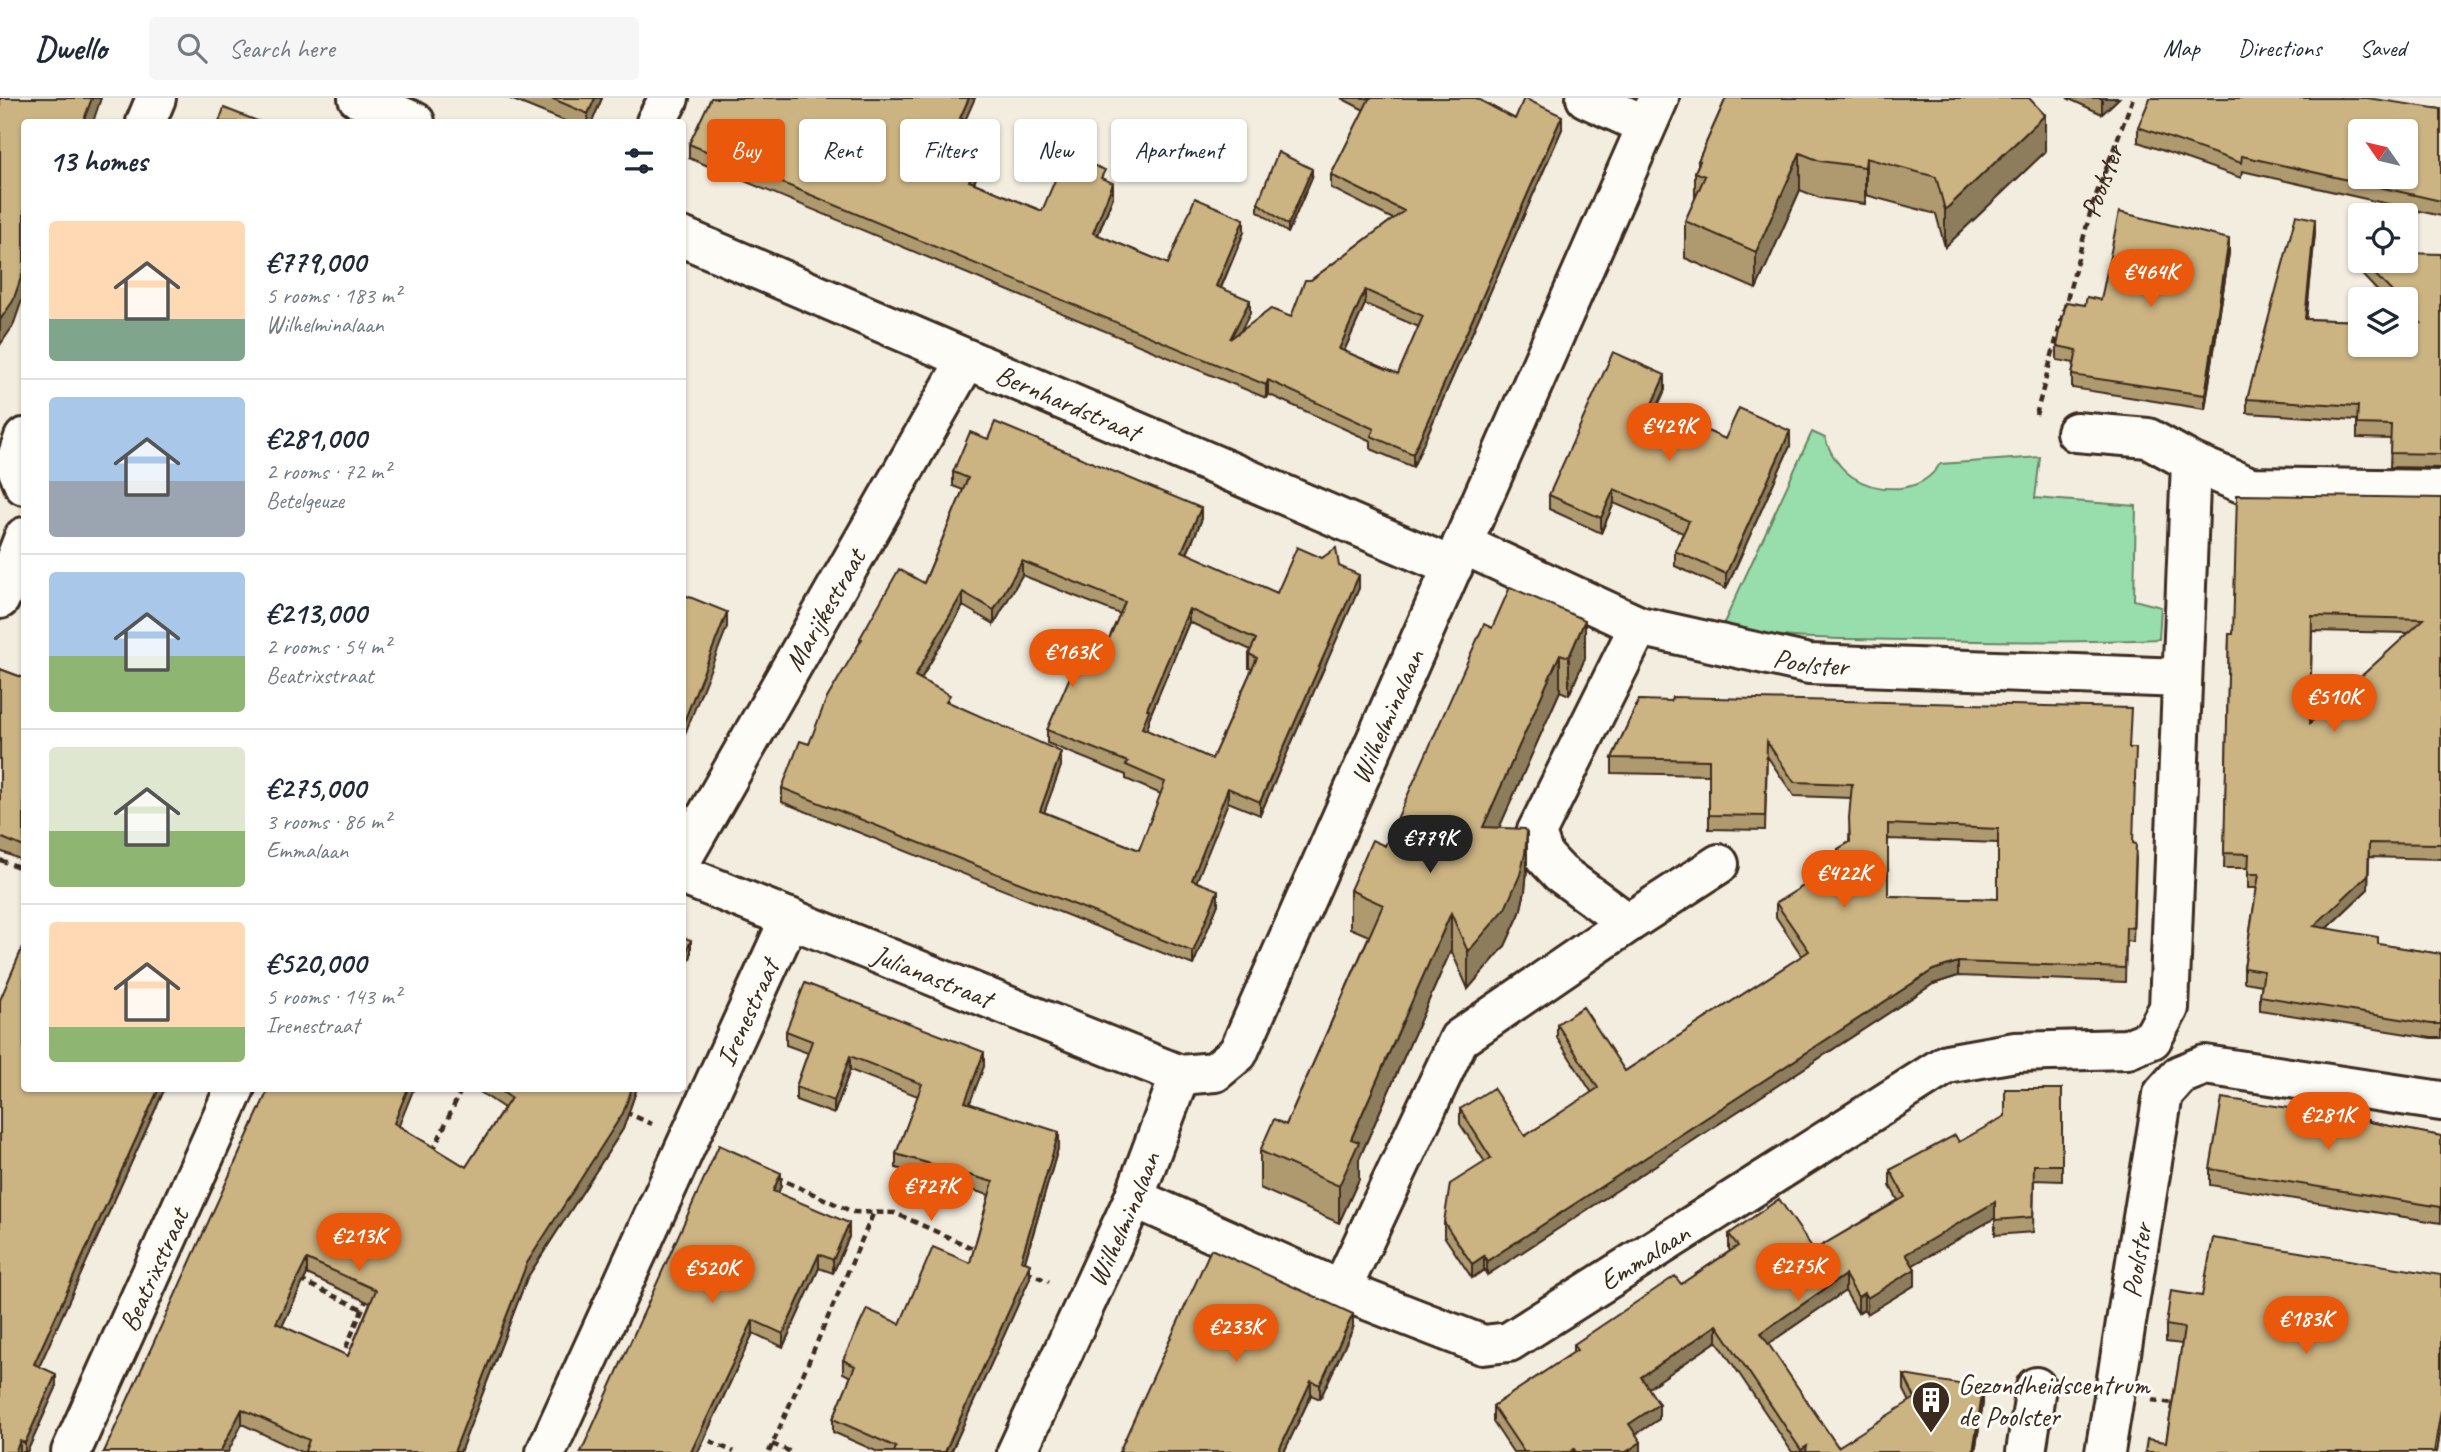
<!DOCTYPE html>
<meta charset="utf-8">
<style>
:root{--surface:#fff;--page:#f6f6f7;--text:#1f2937;--muted:#747a83;--line:#e0e1e3;--accent:#ea580c}
body{margin:0;font-family:Caveat,sans-serif;background:var(--page);color:var(--text);height:100vh;display:flex;flex-direction:column;font-size:26px;white-space:nowrap}
*{box-sizing:border-box;margin:0}
p{font-size:23px;color:var(--muted)}
.icon{flex:none;width:38px;height:38px;fill:none;stroke:currentColor;stroke-width:2;stroke-linecap:round;stroke-linejoin:round}
.map{position:relative;flex:1;overflow:hidden}
.sheet{position:absolute;left:21px;top:21px;width:665px;height:973px;display:flex;flex-direction:column;background:var(--surface);border-radius:7px;box-shadow:0 2px 5px #0004}
.sheet>*{flex:none}
.top-card{position:absolute;left:707px;top:21px;width:665px;height:63px;display:flex;gap:14px}
.needle{width:46px;rotate:304deg}
.tools{position:absolute;left:2348px;top:21px;display:grid;gap:14px}
.tools a{display:grid;place-items:center;width:70px;height:70px;border-radius:7px;background:var(--surface);box-shadow:0 2px 5px #0004;font-size:35px}
.price{position:absolute;translate:-50% -60px;padding:0 16px;border-radius:24px;background:var(--accent);color:#fff;font-size:23px;line-height:46px;filter:drop-shadow(0 2px 4px #0008)}
.price::after{content:'';position:absolute;left:50%;top:42px;width:21px;height:16px;margin-left:-10px;background:inherit;clip-path:polygon(0 0,100% 0,50% 100%)}
.price.selected{background:#222;color:#fff}
ul{padding:0;list-style:none}
li{display:flex;align-items:center;gap:21px;height:175px;padding:0 28px}
li+li{border-top:2px solid var(--line)}
li span{display:grid;place-items:center;flex:none;width:196px;height:140px;border-radius:7px;color:#555}
li>.icon{margin-inline-start:auto}
span .icon{width:84px;height:84px;fill:#fffc;stroke-width:1}
li b{font-size:30px}
h2{display:flex;justify-content:space-between;align-items:center;height:84px;padding:0 28px;font-size:30px}
.chip{padding:0 24px;border-radius:7px;background:var(--surface);box-shadow:0 2px 5px #0004;font-size:24px;line-height:63px}
.chip.selected{background:var(--accent);color:#fff}
header{display:flex;align-items:center;gap:42px;box-sizing:border-box;height:98px;padding:0 35px;background:var(--surface);border-bottom:2px solid var(--line)}
header strong{font-size:33px}
nav{display:flex;gap:38px;margin-inline-start:auto;font-size:24px}
.search{width:490px;height:63px;background:var(--page);display:flex;align-items:center;gap:18px;box-sizing:border-box;padding:0 24px;border-radius:7px;color:var(--muted);font-size:26px}
.map>svg:first-child{display:block}
.green{fill:#97deac;stroke:#698465;stroke-width:2}
.lines{fill:none;stroke-linecap:round;stroke-linejoin:round}
.minor-casing{stroke:#3b2a1e;stroke-width:44}
.path{stroke:#3b2a1e;stroke-width:4.5;stroke-dasharray:7 5;stroke-linecap:butt}
.minor{stroke:#fdfcf7;stroke-width:38}
.wall{fill:#af9a70;stroke:#3b2a1e;stroke-width:2;fill-rule:evenodd}
.shaded-wall{fill:#8e7d5b;stroke:#3b2a1e;stroke-width:2}
.building{fill:#cbb382;stroke:#3b2a1e;stroke-width:2;fill-rule:evenodd}
.labels{text-anchor:middle;dominant-baseline:central;stroke-width:6;stroke-linejoin:round;paint-order:stroke}
.street-label{font-size:28px;fill:#3b2a1e;stroke:#fdfcf7}
.poi-label{font-size:28px;fill:#3b2a1e;stroke:#fdfcf7;text-anchor:start}
</style>
<header>
<strong>Dwello</strong>
<div class="search"><svg class="icon" aria-label="search" viewBox="0 0 24 24"><circle cx="10" cy="10" r="6"/><path d="M15 15l6 6"/></svg>Search here</div>
<nav><a>Map</a><a>Directions</a><a>Saved</a></nav>
</header>
<div class="map">
<svg width="2441" height="1354" viewBox="0 0 2441 1354">
<rect width="100%" height="100%" fill="#f3ede0"/>
<filter id="ink" filterUnits="userSpaceOnUse"><feTurbulence type="fractalNoise" baseFrequency=".0143" numOctaves="2"/><feDisplacementMap in="SourceGraphic" scale="14" xChannelSelector="R" yChannelSelector="G"/><feConvolveMatrix kernelMatrix="1 2 1 2 8 2 1 2 1" color-interpolation-filters="sRGB"/></filter>
<g filter="url(#ink)">
<path class="green" d="M1812,334L1825,340C1837,375 1863,393 1900,390C1918,388 1930,381 1940,366L2040,359L2035,400L2136,408L2134,502L2161,509L2159,541C2076,545 1992,543 1908,542C1846,540 1783,543 1722,529Z"/>
<g class="lines">
<g class="minor-casing">
<g id="minor">
<path d="M358,0L415,24"/>
<path d="M1586,0L1645,27"/>
<path d="M146,24L156,0"/>
<path d="M656,24L669,0"/>
<path id="s2" d="M682,139L1453,469"/>
<path d="M2076,334L2148,340L2191,364L2251,389L2441,392"/>
<path d="M24,340L15,365L24,387"/>
<path id="s3" d="M1462,446L1639,528L1809,566L2182,580"/>
<path d="M0,501L24,439"/>
<path id="s4" d="M682,761L967,261"/>
<path id="s5" d="M682,777L1180,977"/>
<path d="M1628,825L1560,775L1544,758L1536,735L1639,528"/>
<path id="s6" d="M1134,1100L1341,1192L1483,1247L1509,1244L1947,966L2015,954L2127,951L2152,941L2169,910L2191,364"/>
<path d="M1341,1192L1459,941L1628,825L1719,766"/>
<path id="s7" d="M71,1354L235,990"/>
<path id="s8" d="M546,1354L790,820"/>
<path id="s9" d="M1017,1354L1134,1100L1180,977L1215,974L1238,955L1659,0"/>
<path d="M2026,1354L2036,1289"/>
<path id="s10" d="M2105,1354L2163,996L2180,977L2205,967L2441,1003"/>
</g>
</g>
<g class="path">
<path id="s1" d="M2036,317L2092,108L2133,0"/>
<path d="M0,762L24,771"/>
<path d="M625,1014L652,1026"/>
<path d="M433,1053L462,990"/>
<path d="M776,1079L853,1114L895,1115L979,1153"/>
<path d="M1026,1173L1049,1184"/>
<path d="M300,1182L362,1211"/>
<path d="M341,1261L368,1198"/>
<path d="M2152,1302L2178,1306"/>
<path d="M699,1338L734,1354"/>
<path d="M772,1346L791,1354"/>
<path d="M769,1354L874,1114"/>
</g>
<use href="#minor" class="minor"/>
</g>
<path class="wall" d="M508,0H602L592,24H567Z
M1341,0H1476L1515,21L1562,31L1413,369L1371,351V343L1268,296L1266,300L689,60V46L965,23L990,47L974,85L1042,113L1105,82L1113,99L1098,137L1168,166L1244,134L1221,190L1250,215L1241,233L1291,219L1311,182L1393,121L1331,90V77L1364,12ZM1365,206L1419,229L1398,276L1344,253Z
M1726,0L2045,54L1945,149L1936,116L1866,97L1865,106L1820,100L1800,92L1756,191L1685,160V123L1695,102V74L1698,67V63Z
M2067,0H2119L2102,16Z
M2434,10L2441,11V118L2242,73L2241,80L2138,44V29Z
M1312,79L1288,135L1258,113V105Z
M2315,135L2306,221L2407,225L2406,224V201H2385L2353,167V153H2361V163H2406L2441,156V370L2390,369L2391,341L2357,340V322L2247,315V301Z
M2229,155L2205,311L2072,290V277L2074,265L2057,262V248L2085,207Z
M1665,292L1656,310L1725,341L1790,348L1726,491L1675,468V453L1683,435L1614,405L1601,435L1549,411V397Z
M953,374L1201,423L1187,456L1277,495L1339,468L1359,490L1260,717L1228,704L1196,784L1218,806L1193,867L782,704V690L809,646L860,544V540L924,485L963,392L953,388ZM1022,477L1120,516L1098,566L1047,632V645L1126,677V681L1161,696L1139,752L1044,714L1061,668L950,605L921,581L963,508L994,526ZM1189,524L1251,552L1249,556V570L1252,571L1212,661L1146,632L1149,625V620Z
M2441,400V761L2369,759L2368,791L2327,830L2378,846L2441,856V940H2431L2260,912V898L2262,887L2244,884V870L2257,790H2248V770H2224L2229,536H2233ZM2312,533L2409,535L2310,625Z
M1492,530L1585,560L1569,597L1560,593L1499,730L1527,771L1525,793L1520,815L1505,848L1468,891L1451,852L1359,1061V1081L1339,1125L1260,1090V1053L1286,1027L1369,838L1350,830V792L1385,748Z
M0,571L24,580V763L0,753Z
M1639,602L2130,650L2133,746L2136,760L2133,844L2126,843L2125,884L1958,878L1933,886L1487,1177L1484,1172L1472,1180L1444,1138V1124L1485,1064L1460,1026V1011L1525,1038L1592,995L1557,940V926L1625,973L1802,858L1776,819V805L1839,766L1838,751L1849,744L1851,700L1794,698L1767,658L1765,732L1709,731V677L1612,675V660ZM1888,741L1998,745V801L1888,798Z
M786,933L984,968L969,1005L1059,1047L1025,1164L1030,1180L951,1354H878L833,1334V1321L851,1279L843,1275V1262L900,1226L970,1165L989,1097L896,1070V1056L918,998L850,972L834,1016L796,1002V989L808,955L786,947Z
M24,990H165L39,1268L56,1290L27,1354H0Z
M474,990H637L623,1031L527,1180L460,1354H301L242,1326L104,1354L399,1028L466,1069L504,1010ZM307,1176L370,1205L348,1258L282,1228Z
M2062,991V1083L2034,1082L2033,1134L1995,1137V1120L1913,1167L1915,1187L1867,1216L1864,1211L1858,1215L1845,1193L1768,1246L1838,1349L1910,1304L1904,1292V1277L1983,1305L1975,1354H1792L1717,1243L1648,1290L1659,1321L1636,1336L1641,1354H1513L1493,1324V1308L1573,1255V1247L1681,1186L1730,1153L1729,1151V1136L1814,1152L1898,1102L1890,1088V1072L1959,1044Z
M2369,1024L2441,1038V1125L2210,1087V1071Z
M781,1088L778,1095L849,1139L833,1175L819,1170L783,1249L753,1235L698,1354H581Z
M2441,1177V1329L2437,1354H2145L2166,1344L2182,1246L2166,1244V1227L2202,1198Z
M1353,1230L1320,1301L1311,1297L1284,1354H1119Z"/>
<path class="shaded-wall" d="M92,0H101L93,24H83Z
M595,0H602L592,24H588V16Z
M969,0H975L960,34V20Z
M2102,0H2119L2102,16Z
M2045,17V54L1945,149V112Z
M1562,18V31L1413,369V356Z
M990,34V47L969,96V83Z
M1800,55V92L1756,191V154Z
M1866,60V97L1865,106V69Z
M1312,71V79L1288,135V127Z
M1113,85V99L1093,148V135Z
M1244,121V134L1216,201V188Z
M2315,121V135L2305,235V221Z
M2229,141V155L2205,311V297Z
M24,171V196L13,228L0,247V222Z
M1365,192V206L1339,264V251Z
M1250,202V215L1230,254V241Z
M1665,277V292L1651,323V308Z
M1268,282V296L1266,300V287Z
M1790,333V348L1726,491V476Z
M1614,391V405L1601,435V420Z
M1201,410V423L1182,467V453Z
M1022,463V477L994,526V512Z
M1359,477V490L1260,717V704Z
M963,494V508L915,591V578Z
M1189,511V524L1149,620V625L1142,644V630L1147,611Z
M727,514V529L683,641V626Z
M1585,522V560L1569,597V559Z
M1560,556V593L1483,766V729Z
M1061,654V668L1040,726V713Z
M1228,690V704L1192,795V782Z
M1527,734V771L1525,793L1520,815L1505,848L1468,891V854Z
M2369,745L2368,791L2314,842V828Z
M1218,792V806L1193,867V854Z
M1451,815V852L1359,1061V1081L1339,1125V1088L1351,1041Z
M691,842V858L682,879V864Z
M1958,864V878L1933,886L1487,1177V1163L1933,872Z
M984,954V968L965,1018V1004Z
M850,958V972L834,1016V1003Z
M159,990H165L34,1280V1266Z
M408,990H414L394,1040V1025Z
M632,990H637L623,1031L527,1180L460,1354H454L527,1165Z
M1059,1034V1047L1021,1176V1162Z
M781,1075V1088L773,1106V1093Z
M1995,1104V1120L1906,1171V1156Z
M849,1125V1139L833,1175V1162Z
M819,1156V1170L783,1249V1236Z
M1484,1158V1172L1472,1180V1166Z
M307,1161V1176L276,1241V1225Z
M1030,1166V1180L951,1354H945Z
M1915,1171V1187L1867,1216V1200Z
M1845,1177V1193L1761,1251V1235Z
M1864,1195V1211L1858,1215V1199Z
M1353,1216V1230L1320,1301V1287Z
M753,1222V1235L698,1354H691Z
M1717,1227V1243L1641,1295V1279Z
M56,1276V1290L27,1354H25V1345Z
M1311,1283V1297L1284,1354H1278Z
M1983,1290V1305L1975,1354H1973Z
M1659,1306V1321L1629,1341V1326Z
M242,1311V1326L228,1354H220Z
M2441,1312V1329L2437,1354H2434Z
M20,1343V1354H15Z
M1641,1344V1354H1626Z
M1807,1348V1354H1801V1352Z"/>
<path class="building" d="M0,0H92L83,24H24V171L13,203L0,222Z
M551,0H595L588,16Z
M711,0H969L960,20L990,34L969,83L1042,113L1066,56L1105,72L1101,80L1113,85L1093,135L1168,166L1195,100L1244,121L1216,188L1250,202L1230,241L1271,211L1291,219L1305,182H1311L1404,113L1331,77L1369,1L1366,0H1476L1515,21L1524,0L1562,18L1413,356L1371,338L1374,331L1268,282L1266,287L689,46ZM1365,192L1423,218L1398,276L1339,251Z
M1726,0H2029L2045,17L1945,112L1936,79L1866,60L1865,69L1820,63L1800,55L1756,154L1685,123L1705,78L1695,74L1700,63H1698Z
M2150,0H2367L2441,11V103L2242,58L2241,65L2138,29ZM2361,33H2406V79H2361Z
M224,10L260,24H219Z
M1278,54L1312,71L1288,127L1258,105Z
M2119,114L2229,141L2205,297L2072,277L2077,252L2057,248L2066,204L2085,207L2087,199L2101,202Z
M2296,117L2315,121L2305,221L2361,223V247H2406V225H2421L2406,209V201H2399L2362,163H2406V155L2441,156V356L2390,355L2391,327L2357,326L2358,308L2247,301Z
M2353,153H2361V161Z
M1613,254L1665,277L1651,308L1725,341L1739,310L1790,333L1726,476L1675,453L1689,423L1614,391L1601,420L1549,397Z
M995,324L1201,410L1182,453L1277,495L1297,449L1322,460L1336,450L1339,468L1359,477L1260,704L1228,690L1192,782L1218,792L1193,854L782,690L800,643L809,646L826,602L862,541L860,540L899,471L924,485L968,380L953,374L970,334L988,341ZM1022,463L1125,504L1098,566L1079,558L1047,632L1128,664L1126,667L1165,684L1139,752L1040,713L1061,654L946,603L950,597L915,578L963,494L994,512ZM1189,511L1256,541L1249,556L1257,560L1212,661L1142,630L1149,612L1147,611Z
M2237,397L2441,400V746L2369,745L2368,777L2314,828L2378,839V846L2441,856V926H2431L2260,898L2264,873L2244,870L2259,776H2248L2249,756L2224,755L2229,536H2233ZM2312,518L2424,521L2310,625Z
M1510,489L1585,522L1569,559L1560,556L1483,729L1525,731L1527,734L1525,756L1520,777L1505,811L1468,854L1451,815L1351,1041L1359,1044L1339,1088L1260,1053L1274,1021L1286,1027L1383,807L1350,792L1372,742L1385,748L1484,526L1492,530Z
M682,496L727,514L683,626H682Z
M0,571L24,580V749L0,739Z
M1672,599L2131,610L2129,650H2136L2133,745L2136,746L2133,830L2126,829L2125,870L1958,864L1933,872L1487,1163L1484,1158L1472,1166L1444,1124L1450,1086L1491,1060L1460,1011L1493,990L1525,1038L1598,990L1557,926L1583,909L1625,973L1809,853L1776,805L1845,762L1838,751L1850,744L1849,720L1852,686L1794,684L1767,644L1765,718L1709,717V662L1612,660L1639,602L1671,603ZM1888,726L1998,731V801L1888,798Z
M682,839L691,842L682,864Z
M24,846V990H159L34,1266L56,1276L25,1345L20,1343L15,1354H0V902Z
M805,885L984,954L965,1004L1059,1034L1021,1162L1030,1166L945,1354H894L896,1349L833,1321L855,1268L843,1262L867,1211L900,1226L933,1149L970,1165L993,1084L896,1056L922,986L850,958L834,1003L796,989L812,943L786,933Z
M269,990H408L394,1025L466,1069L511,1000L497,990H632L623,1015L527,1165L454,1354H307L305,1353L309,1342L242,1311L220,1354H104ZM307,1161L376,1192L348,1258L276,1225Z
M2005,991H2062V1067H2034L2033,1119L1995,1122V1104L1906,1156L1915,1171L1867,1200L1864,1195L1858,1199L1845,1177L1761,1235L1838,1349L1915,1300L1904,1277L1983,1290L1973,1354H1806L1807,1348L1801,1352L1717,1227L1641,1279L1659,1306L1629,1326L1641,1344L1626,1354H1576L1574,1351L1570,1354H1524L1493,1308L1577,1252L1573,1247L1675,1178L1681,1186L1738,1148L1729,1136L1779,1101L1814,1152L1905,1099L1890,1072L1955,1037L1959,1044L2005,1018Z
M2222,1000L2369,1022V1024L2441,1038V1109L2210,1071Z
M719,1047L781,1075L773,1093L849,1125L833,1162L819,1156L783,1236L753,1222L691,1354H581Z
M2213,1140L2441,1177V1312L2434,1354H2145L2147,1341L2166,1344L2180,1258L2184,1230L2166,1227L2171,1193L2202,1198Z
M1211,1151L1353,1216L1320,1287L1311,1283L1278,1354H1119Z"/>
</g>
<defs>
<g id="building-pin" transform="scale(2.0125)"><path d="M0 17L-7.5 6A9.5 9.5 0 1 1 7.5 6Z" fill="#3b2a1e" stroke="#fdfcf7"/><path d="M-4-6H4V6H1V3H-1V6H-4ZM-2.5-4.3h1.7v1.8h-1.7ZM.8-4.3h1.7v1.8H.8ZM-2.5-1h1.7V.8h-1.7ZM.8-1h1.7V.8H.8Z" fill="#fff"/></g>
</defs>
<g fill-rule="evenodd">
<use href="#building-pin" x="1931" y="1302"/>
</g>
<g class="labels">
<g class="street-label">
<text stroke="none"><textPath href="#s1" startOffset="243">Poolster</textPath></text>
<text stroke="none"><textPath href="#s2" startOffset="420">Bernhardstraat</textPath></text>
<text stroke="none"><textPath href="#s4" startOffset="287">Marijkestraat</textPath></text>
<text stroke="none"><textPath href="#s3" startOffset="371">Poolster</textPath></text>
<text stroke="none"><textPath href="#s9" startOffset="844">Wilhelminalaan</textPath></text>
<text stroke="none"><textPath href="#s5" startOffset="270">Julianastraat</textPath></text>
<text stroke="none"><textPath href="#s8" startOffset="483">Irenestraat</textPath></text>
<text stroke="none"><textPath href="#s9" startOffset="256">Wilhelminalaan</textPath></text>
<text stroke="none"><textPath href="#s6" startOffset="565">Emmalaan</textPath></text>
<text stroke="none"><textPath href="#s10" startOffset="194">Poolster</textPath></text>
<text stroke="none"><textPath href="#s7" startOffset="200">Beatrixstraat</textPath></text>
</g>
<g class="poi-label">
<text x="1958" y="1286">Gezondheidscentrum<tspan x="1958" dy="32">de Poolster</tspan></text>
</g>
</g>
</svg>
<div class="tools">
<a><svg class="needle" viewBox="-14 -14 28 28"><path d="M0-13l5 13h-10z" fill="#e53935"/><path d="M0 13l5-13h-10z" fill="#747a83"/></svg></a>
<a><svg class="icon" aria-label="locate" viewBox="0 0 24 24"><circle cx="12" cy="12" r="6"/><path d="M12 2v4M12 18v4M2 12h4M18 12h4"/></svg></a>
<a><svg class="icon" aria-label="layers" viewBox="0 0 24 24"><path d="M12 4l9 5-9 5-9-5zM3 14l9 5 9-5"/></svg></a>
</div>
<b class="price" style="left:2151px;top:211px">€464K</b>
<b class="price" style="left:1669px;top:365px">€429K</b>
<b class="price" style="left:1072px;top:591px">€163K</b>
<b class="price" style="left:2334px;top:636px">€510K</b>
<b class="price selected" style="left:1430px;top:777px">€779K</b>
<b class="price" style="left:1844px;top:812px">€422K</b>
<b class="price" style="left:2328px;top:1054px">€281K</b>
<b class="price" style="left:931px;top:1125px">€727K</b>
<b class="price" style="left:359px;top:1175px">€213K</b>
<b class="price" style="left:1798px;top:1205px">€275K</b>
<b class="price" style="left:712px;top:1207px">€520K</b>
<b class="price" style="left:2306px;top:1258px">€183K</b>
<b class="price" style="left:1236px;top:1266px">€233K</b>
<div class="top-card">
<a class="chip selected">Buy</a>
<a class="chip">Rent</a>
<a class="chip">Filters</a>
<a class="chip">New</a>
<a class="chip">Apartment</a>
</div>
<section class="sheet">
<h2>13 homes<svg class="icon" aria-label="filters" viewBox="0 0 24 24"><path d="M4 7h16M4 17h16"/><circle cx="9" cy="7" r="2"/><circle cx="15" cy="17" r="2"/></svg></h2>
<ul>
<li><span style="background:linear-gradient(#ffd9b3 70%,#7fa58c 0)"><svg class="icon" aria-label="home" viewBox="0 0 24 24"><path d="M3 11l9-7 9 7M6 9v11h12V9"/></svg></span><div><b>€779,000</b><p>5 rooms · 183 m²</p><p>Wilhelminalaan</p></div></li>
<li><span style="background:linear-gradient(#a9c7e8 60%,#9aa5b1 0)"><svg class="icon" aria-label="home" viewBox="0 0 24 24"><path d="M3 11l9-7 9 7M6 9v11h12V9"/></svg></span><div><b>€281,000</b><p>2 rooms · 72 m²</p><p>Betelgeuze</p></div></li>
<li><span style="background:linear-gradient(#a9c7e8 60%,#8fb573 0)"><svg class="icon" aria-label="home" viewBox="0 0 24 24"><path d="M3 11l9-7 9 7M6 9v11h12V9"/></svg></span><div><b>€213,000</b><p>2 rooms · 54 m²</p><p>Beatrixstraat</p></div></li>
<li><span style="background:linear-gradient(#dfe7d0 60%,#8fb573 0)"><svg class="icon" aria-label="home" viewBox="0 0 24 24"><path d="M3 11l9-7 9 7M6 9v11h12V9"/></svg></span><div><b>€275,000</b><p>3 rooms · 86 m²</p><p>Emmalaan</p></div></li>
<li><span style="background:linear-gradient(#ffd9b3 75%,#8fb573 0)"><svg class="icon" aria-label="home" viewBox="0 0 24 24"><path d="M3 11l9-7 9 7M6 9v11h12V9"/></svg></span><div><b>€520,000</b><p>5 rooms · 143 m²</p><p>Irenestraat</p></div></li>
</ul>
</section>
</div>
